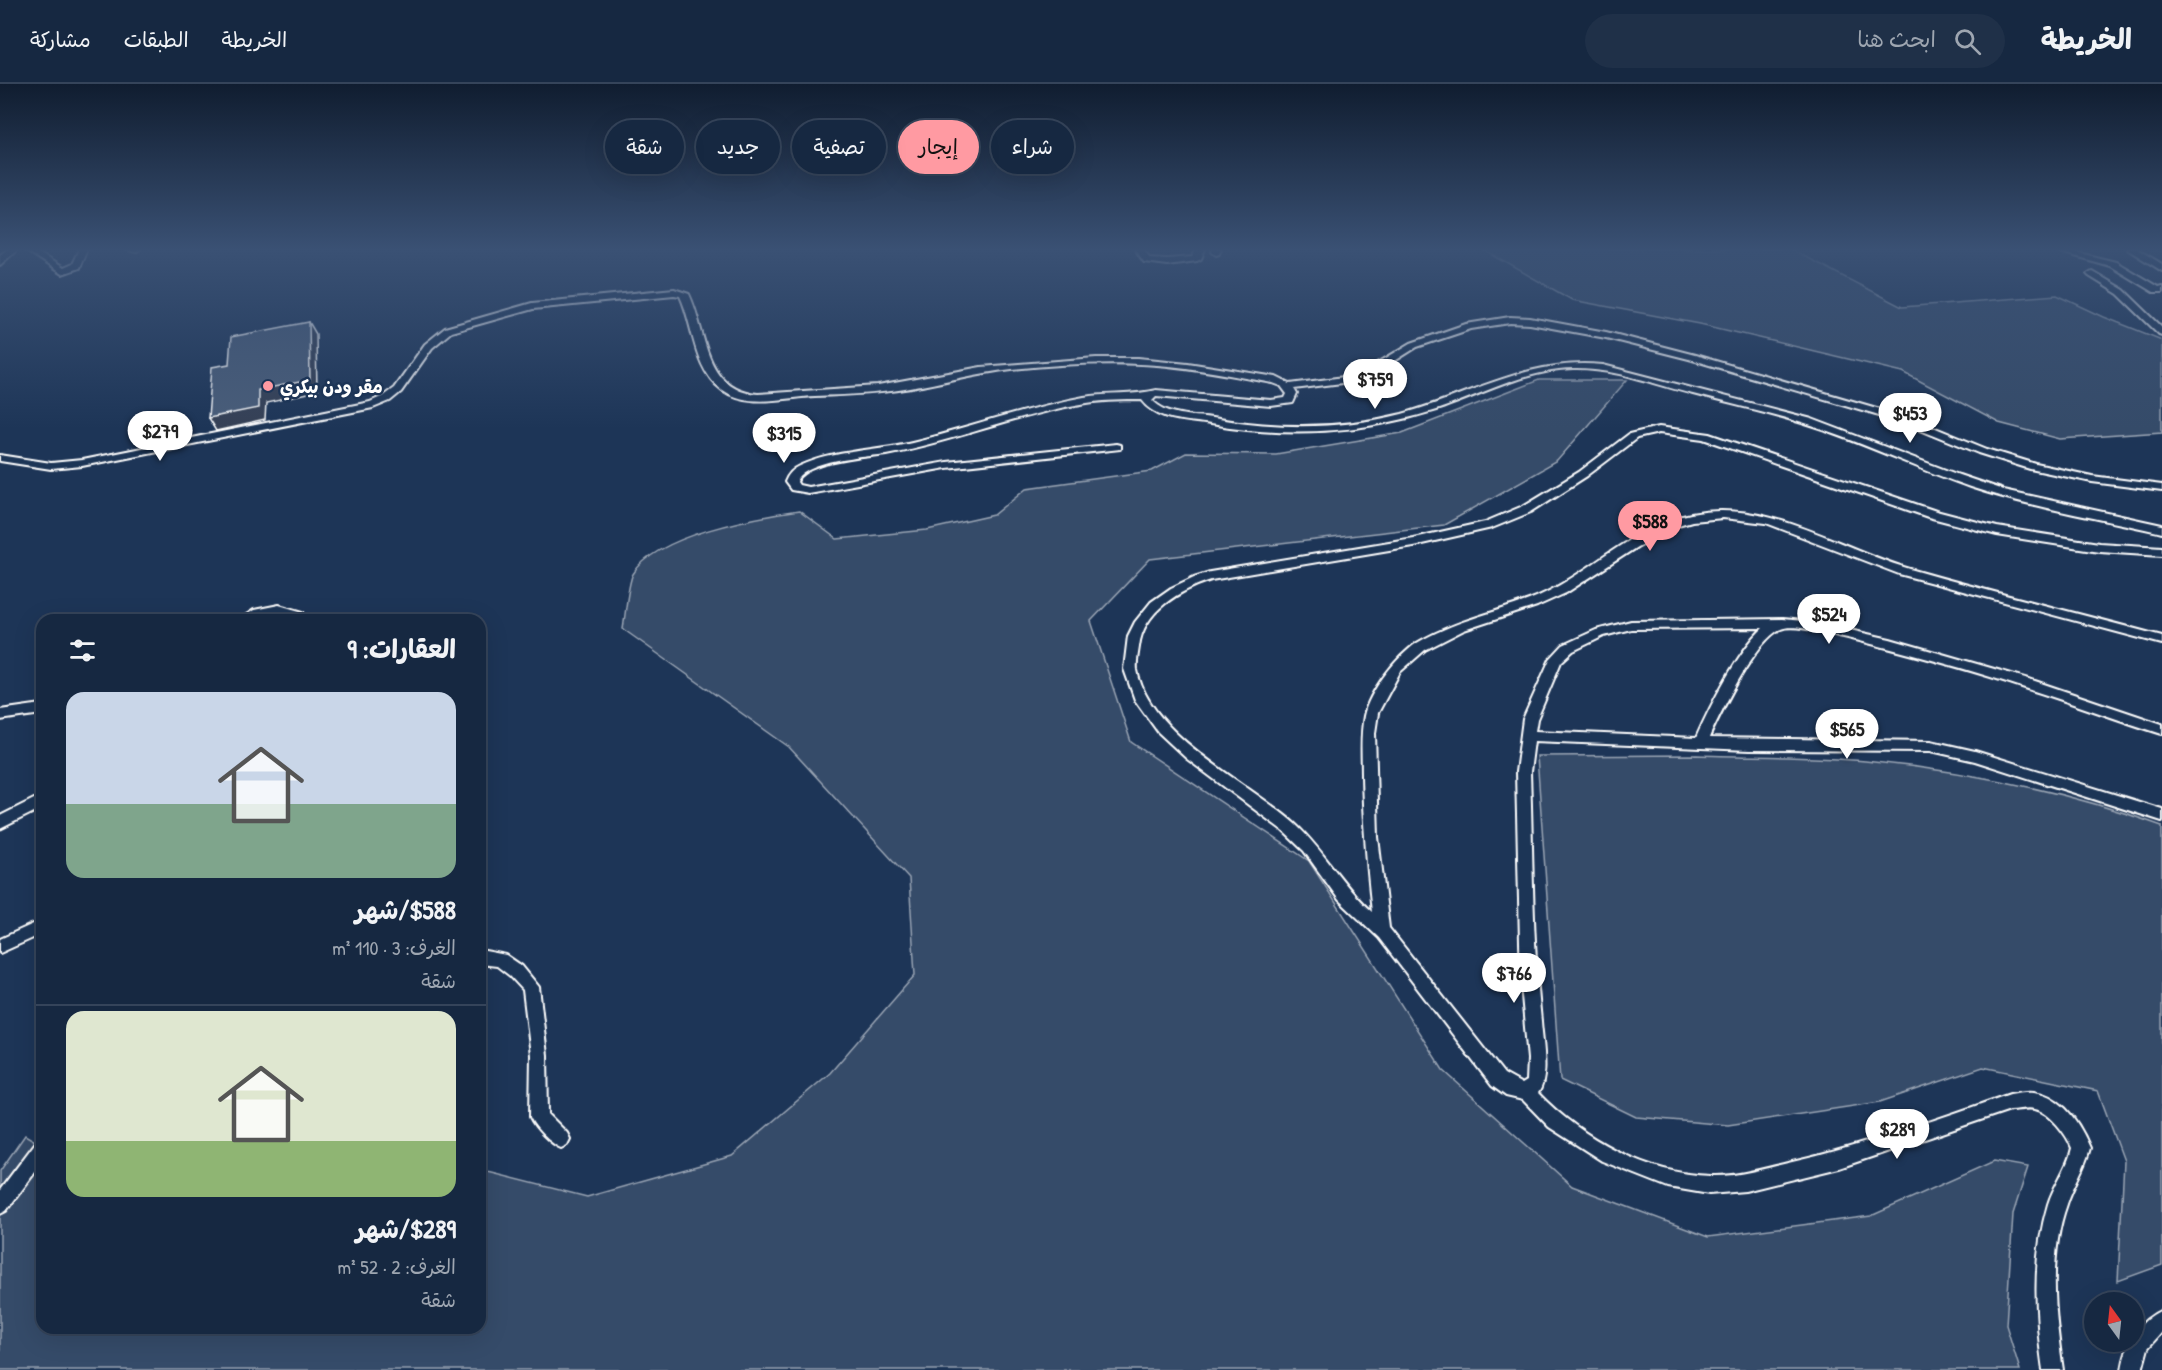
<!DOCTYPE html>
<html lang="ar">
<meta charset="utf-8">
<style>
:root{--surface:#162841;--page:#1f3048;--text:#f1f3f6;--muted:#9ea6b1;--line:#35445a;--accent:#ff9aa2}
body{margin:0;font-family:"Patrick Hand","Playpen Sans Arabic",sans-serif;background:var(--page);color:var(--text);direction:rtl;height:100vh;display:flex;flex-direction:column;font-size:22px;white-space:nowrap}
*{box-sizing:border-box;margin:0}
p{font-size:20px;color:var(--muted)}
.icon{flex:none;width:33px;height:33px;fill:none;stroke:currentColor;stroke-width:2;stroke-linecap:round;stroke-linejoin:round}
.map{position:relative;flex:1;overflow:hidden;direction:ltr}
.side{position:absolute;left:36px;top:530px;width:450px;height:720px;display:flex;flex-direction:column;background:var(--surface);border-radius:18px;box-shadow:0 6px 24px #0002,0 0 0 2px var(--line);direction:rtl}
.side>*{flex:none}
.top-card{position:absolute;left:504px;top:36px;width:570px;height:54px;direction:rtl;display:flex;gap:12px}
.needle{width:39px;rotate:345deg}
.controls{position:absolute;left:2084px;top:1208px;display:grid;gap:12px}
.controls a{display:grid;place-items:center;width:60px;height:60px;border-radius:50%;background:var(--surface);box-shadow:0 6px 24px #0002,0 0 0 2px var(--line);font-size:30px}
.price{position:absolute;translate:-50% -51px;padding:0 14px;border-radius:21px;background:#fff;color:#222;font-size:20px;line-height:39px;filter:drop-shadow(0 2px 3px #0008)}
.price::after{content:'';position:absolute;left:50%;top:36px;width:18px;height:14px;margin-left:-9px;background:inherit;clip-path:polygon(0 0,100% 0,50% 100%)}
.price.on{background:var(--accent);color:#111}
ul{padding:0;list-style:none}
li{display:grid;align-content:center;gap:12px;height:318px;padding:0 30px}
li+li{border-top:2px solid var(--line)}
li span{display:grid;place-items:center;height:186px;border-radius:18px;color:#555}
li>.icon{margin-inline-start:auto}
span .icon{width:108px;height:108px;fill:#fffc;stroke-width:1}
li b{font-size:26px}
h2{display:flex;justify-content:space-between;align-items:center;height:72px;padding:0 30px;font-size:26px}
.tag{padding:0 21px;border-radius:27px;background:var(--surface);box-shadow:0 6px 24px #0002,0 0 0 2px var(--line);font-size:21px;line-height:54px}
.tag.on{background:var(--accent);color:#111}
header{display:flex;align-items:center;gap:36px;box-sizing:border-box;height:84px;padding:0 30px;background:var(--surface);border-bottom:2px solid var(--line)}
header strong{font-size:28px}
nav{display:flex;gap:33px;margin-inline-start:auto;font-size:21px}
.search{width:420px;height:54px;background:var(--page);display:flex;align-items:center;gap:15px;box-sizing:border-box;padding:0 21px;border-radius:33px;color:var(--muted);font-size:22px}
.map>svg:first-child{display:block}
.green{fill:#364b69;stroke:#9aa5b4;stroke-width:1.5}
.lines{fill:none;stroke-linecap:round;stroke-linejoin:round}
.minor-casing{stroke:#fff;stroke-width:4}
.minor{fill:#1d3557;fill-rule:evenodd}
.shaded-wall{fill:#344155;stroke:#fff;stroke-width:1.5}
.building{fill:#4a5d79;stroke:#fff;stroke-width:1.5}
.poi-dot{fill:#ff9aa2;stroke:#1d3557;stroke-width:2}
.labels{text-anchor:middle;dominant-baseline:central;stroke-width:5;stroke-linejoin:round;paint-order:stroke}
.far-poi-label{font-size:18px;font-weight:bold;fill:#fff;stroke:#1d3557;text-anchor:start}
</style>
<header>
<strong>الخريطة</strong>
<div class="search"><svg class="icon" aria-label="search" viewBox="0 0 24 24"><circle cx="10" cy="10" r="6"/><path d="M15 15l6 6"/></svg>ابحث هنا</div>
<nav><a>الخريطة</a><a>الطبقات</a><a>مشاركة</a></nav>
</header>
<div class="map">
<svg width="2162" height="1286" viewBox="0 0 2162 1286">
<rect width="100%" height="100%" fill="#1d3557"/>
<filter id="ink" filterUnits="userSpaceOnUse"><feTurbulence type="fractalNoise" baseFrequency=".0167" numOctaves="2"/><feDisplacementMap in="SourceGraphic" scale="12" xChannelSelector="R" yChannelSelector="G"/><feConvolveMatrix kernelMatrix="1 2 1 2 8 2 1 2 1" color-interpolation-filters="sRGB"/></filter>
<g filter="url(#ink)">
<path class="green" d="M1482,165H1790L1902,223L2057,211L2104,233L2162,256V348L2060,355L1999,339L1903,288L1700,240L1572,216Z
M1539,296H1627L1557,377L1444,441L1150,475L1091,537L1131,658L1309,777L1443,986L1572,1102L1708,1153L1871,1132L1994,1077L2028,1083L2013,1130L2006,1241L2020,1286H0V1087L25,1051L42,1061V1244H480V1086L587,1113L732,1072L830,989L915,891L909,794L789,663L623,545C625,534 628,498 633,490C656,451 756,433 799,427L837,455L927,446L994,431L1027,404L1152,387L1186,369L1276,370L1402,349Z
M1697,671C1753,673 1810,672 1865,677C1966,687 2067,707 2162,742V1181L2118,1197L2124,1077L2098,1007L1983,983L1880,1018L1728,1041L1636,1033L1560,996L1537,672Z"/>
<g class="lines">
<g class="minor-casing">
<path id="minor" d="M8,165H18L0,181V171Z
M23,165H32L63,184L72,180L79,165H87L79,184L62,190Z
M125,165H140L136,168Z
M1135,165H1143L1150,174L1167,175L1192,173L1197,165H1205L1201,175L1197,177L1167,181L1144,178Z
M1213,165H1221L1219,170L1216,171L1212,168Z
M2050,165H2063L2116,178L2158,203L2162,202V208H2153L2110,182Z
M2127,165H2137L2162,180V187Z
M2092,187L2124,206L2162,243V251L2159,250L2118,210L2089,192L2087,190Z
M674,205L689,210C708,250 702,305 758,310L878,302L981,283L1096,274H1138L1188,279L1276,293L1290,300L1344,293L1371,283L1411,259L1466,240L1510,233L1530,234L1606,248L1695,271L1911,334L1987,365L2036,380L2092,392L2162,401V407L2092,398L2030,385L1979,369L1903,338L1689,275L1606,254L1530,240L1510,239L1471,245L1417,263L1379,287L1350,298L1294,305L1297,310L1293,319L1271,322L1156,312L1152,316C1167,332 1192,331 1212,334C1275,345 1339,346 1402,330C1470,311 1531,273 1603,281L1812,335L1959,391L2003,406L2162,441V449C2098,434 2033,424 1970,403C1921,386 1875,364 1826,347C1783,331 1737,322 1693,310C1653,300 1615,284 1573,285C1525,286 1481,311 1436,326C1361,350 1288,353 1210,340C1186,336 1158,337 1142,316C1123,316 1105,316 1087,319C1018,330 954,358 886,370C866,373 805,377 797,398L799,401L808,403L946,378L1116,360L1120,361V365L946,384L808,409L791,406L785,398C788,390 793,385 800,382C835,366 875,367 912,358C970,344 1025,324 1084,313C1108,309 1133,312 1156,306L1271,316L1285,314L1287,310L1281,302L1273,299C1235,292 1196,284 1157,281C1109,277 1060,280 1012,285C976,289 941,299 905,305C875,310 845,311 815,312C786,313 748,325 722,306C693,285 694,242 680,212L674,211L533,225L451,248L432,264L401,308L390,317L373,324L82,382L51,385L0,377V371L51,379L82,376L370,318L383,312L394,304L425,260L445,244L532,219Z
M1659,343L1710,350L1936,427L1997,443L2099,459L2162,463V471L2099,467L1997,451L1928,433L1704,355L1659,349L1637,354L1587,392L1531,428L1492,444L1413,462L1211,496C1180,506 1143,527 1139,563C1138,570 1136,579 1137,586C1149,652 1248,698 1294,739C1324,766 1342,802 1372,828C1367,782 1363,738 1362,692C1362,672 1360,652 1364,632C1369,608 1396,573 1417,559C1452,538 1491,530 1529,516C1585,495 1632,441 1691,430C1768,414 1838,464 1910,485C1993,509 2078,529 2162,552V560L1899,490L1766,439L1723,434L1692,437L1678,441L1637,463L1566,509L1537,522L1464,546L1425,566L1400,588L1378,629L1375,649L1378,753L1389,844L1504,990L1522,1000L1527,997L1528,975L1521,901L1516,688L1523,635L1550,575L1563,561L1596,546L1631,537L1782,535L1814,538L1890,555L2029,595L2162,640V650C2117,636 2073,619 2028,605C1969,585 1908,569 1848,554C1832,551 1794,539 1781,545C1756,555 1721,628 1709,654L1931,657L1975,667L2162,725V737L1975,677L1931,667L1749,666L1534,657L1530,688C1533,771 1532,854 1541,937C1542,955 1550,994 1538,1009C1582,1055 1647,1090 1711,1092C1737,1093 1763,1085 1788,1079C1864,1062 1937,1035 2010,1010C2017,1009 2027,1007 2034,1008C2063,1012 2080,1040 2090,1064C2085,1084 2073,1101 2067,1120C2048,1172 2055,1233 2063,1286H2043C2035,1231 2032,1173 2048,1120C2054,1100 2068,1084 2072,1064C2067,1051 2050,1028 2035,1025C2028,1023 2018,1026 2010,1026L1839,1084L1745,1107L1709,1110L1668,1103L1602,1077L1549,1043L1523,1016L1506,1012L1492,1002L1379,854L1339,816L1304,767L1282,746L1187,675L1158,648L1135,616L1124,585L1128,552L1135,538L1151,518L1171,504L1194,493L1210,488L1413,454L1485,438L1523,422L1579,388L1629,350ZM1763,544C1738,567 1710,622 1696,654L1535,647L1537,635L1561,578L1573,567L1604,552L1631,545Z
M279,521L303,528L306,536H294L288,531L279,529L256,536H239L254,526Z
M42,620V630L0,636V626Z
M42,711V724L0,745V732Z
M42,836V850L0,869V855Z
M480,866L506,871L522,882L539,903L547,971L548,1030L567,1049L570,1055L567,1061L561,1064C550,1059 535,1044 530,1033L531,971L523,906L510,892L497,882L480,880Z
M42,1055V1079L6,1127L0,1130V1106L36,1058Z
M2162,1226V1248L2148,1264L2142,1286H2122C2126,1261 2137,1237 2162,1226Z"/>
</g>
<use href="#minor" class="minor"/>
</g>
<path class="shaded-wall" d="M309,238L316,250L317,308L266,319L265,336L216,347L208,334Z"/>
<path class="building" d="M309,238L310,296L258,306V324L208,334L212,283L229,280L231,253Z"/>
</g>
<linearGradient id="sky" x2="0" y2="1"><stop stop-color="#101d30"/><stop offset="0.48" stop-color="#3a5174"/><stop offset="1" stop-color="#3a5174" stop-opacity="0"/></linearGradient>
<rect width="2162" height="345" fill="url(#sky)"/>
<circle class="poi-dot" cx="268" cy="302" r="6"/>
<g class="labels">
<g class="far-poi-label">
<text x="280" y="302">مقر ودن بيكري</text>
</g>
</g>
</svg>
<div class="controls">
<a><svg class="needle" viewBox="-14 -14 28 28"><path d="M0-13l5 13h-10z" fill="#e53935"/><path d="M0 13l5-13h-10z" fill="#9ea6b1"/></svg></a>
</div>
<b class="price" style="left:1375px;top:326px">$759</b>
<b class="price" style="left:1910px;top:360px">$453</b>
<b class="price" style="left:160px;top:378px">$279</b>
<b class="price" style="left:784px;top:380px">$315</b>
<b class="price on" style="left:1650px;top:468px">$588</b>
<b class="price" style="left:1829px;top:561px">$524</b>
<b class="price" style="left:1847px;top:676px">$565</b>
<b class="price" style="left:1514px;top:920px">$766</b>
<b class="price" style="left:1897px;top:1076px">$289</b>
<div class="top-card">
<a class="tag">شراء</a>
<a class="tag on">إيجار</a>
<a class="tag">تصفية</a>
<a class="tag">جديد</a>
<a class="tag">شقة</a>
</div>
<section class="side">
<h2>العقارات: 9<svg class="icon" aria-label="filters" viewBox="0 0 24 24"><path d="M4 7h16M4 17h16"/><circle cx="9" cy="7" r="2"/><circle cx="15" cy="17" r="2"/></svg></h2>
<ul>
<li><span style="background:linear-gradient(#c9d6e8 60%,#7fa58c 0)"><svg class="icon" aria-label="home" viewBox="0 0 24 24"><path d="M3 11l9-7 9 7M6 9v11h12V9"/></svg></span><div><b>$588/شهر</b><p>الغرف: 3 · 110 m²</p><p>شقة</p></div></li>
<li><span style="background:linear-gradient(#dfe7d0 70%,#8fb573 0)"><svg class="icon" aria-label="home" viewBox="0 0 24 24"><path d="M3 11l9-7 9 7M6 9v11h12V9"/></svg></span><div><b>$289/شهر</b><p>الغرف: 2 · 52 m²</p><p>شقة</p></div></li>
</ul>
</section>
</div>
